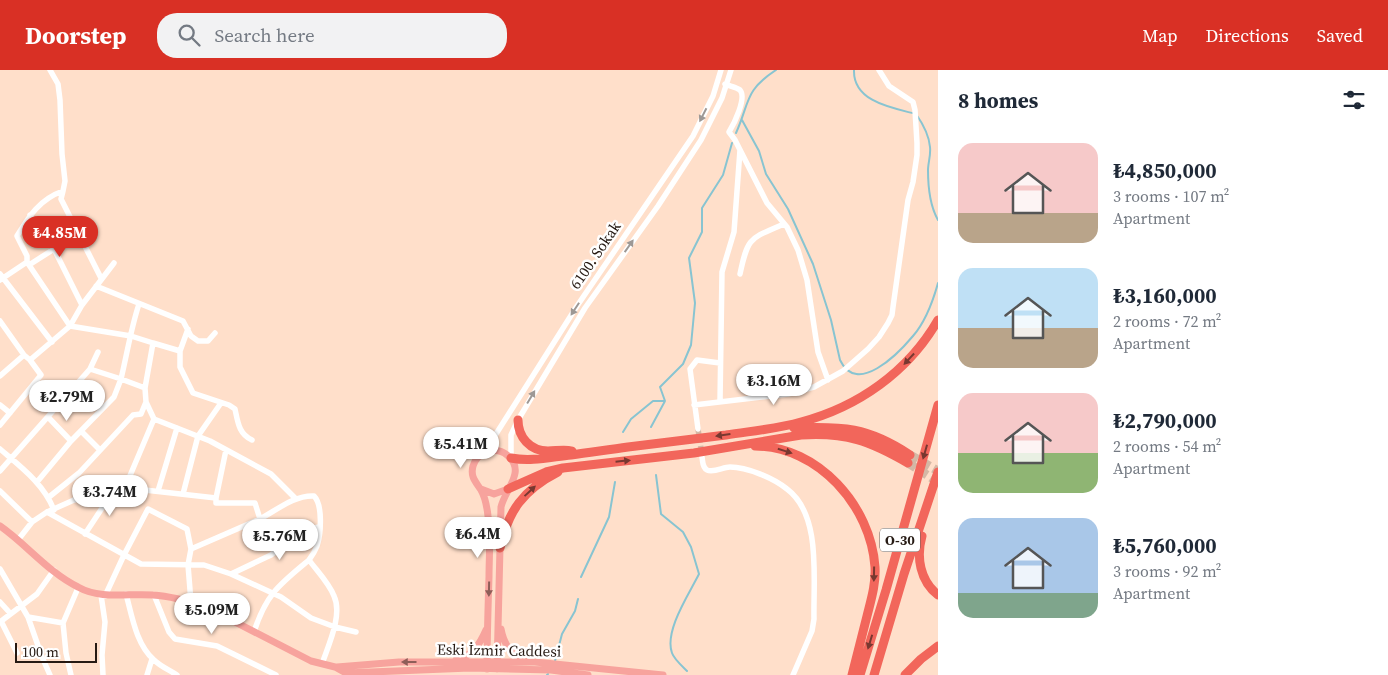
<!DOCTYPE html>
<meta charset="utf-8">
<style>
:root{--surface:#fff;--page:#f2f2f3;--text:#1f2937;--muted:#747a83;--accent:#d93025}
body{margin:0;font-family:"Source Serif 4",serif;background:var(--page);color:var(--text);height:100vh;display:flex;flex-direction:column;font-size:19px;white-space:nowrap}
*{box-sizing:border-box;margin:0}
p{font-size:16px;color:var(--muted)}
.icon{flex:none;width:28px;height:28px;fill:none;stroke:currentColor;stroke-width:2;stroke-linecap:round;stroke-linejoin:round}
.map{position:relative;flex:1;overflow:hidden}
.panel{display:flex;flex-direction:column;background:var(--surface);width:450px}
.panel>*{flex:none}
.scale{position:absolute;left:15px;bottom:12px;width:82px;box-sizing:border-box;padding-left:5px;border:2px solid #261a13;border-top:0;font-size:14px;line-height:18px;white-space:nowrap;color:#261a13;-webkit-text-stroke:4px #fff;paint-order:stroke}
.price{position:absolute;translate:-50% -42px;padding:0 11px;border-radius:18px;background:#fff;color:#222;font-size:16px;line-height:32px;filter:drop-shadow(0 1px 2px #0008)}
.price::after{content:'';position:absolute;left:50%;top:30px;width:15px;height:11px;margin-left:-8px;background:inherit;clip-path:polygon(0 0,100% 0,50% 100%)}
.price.on{background:var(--accent);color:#fff}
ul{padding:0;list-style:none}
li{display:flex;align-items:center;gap:15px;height:125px;padding:0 20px}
li span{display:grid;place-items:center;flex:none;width:140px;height:100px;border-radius:15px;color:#555}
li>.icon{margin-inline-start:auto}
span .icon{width:60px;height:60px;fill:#fffc;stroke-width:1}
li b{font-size:21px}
h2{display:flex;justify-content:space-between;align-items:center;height:60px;padding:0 20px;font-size:21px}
header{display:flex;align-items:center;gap:30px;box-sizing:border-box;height:70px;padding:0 25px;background:var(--accent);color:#fff}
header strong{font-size:24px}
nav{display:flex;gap:28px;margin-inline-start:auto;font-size:18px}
.search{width:350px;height:45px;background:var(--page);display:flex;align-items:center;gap:12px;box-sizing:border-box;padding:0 18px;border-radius:20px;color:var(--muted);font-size:19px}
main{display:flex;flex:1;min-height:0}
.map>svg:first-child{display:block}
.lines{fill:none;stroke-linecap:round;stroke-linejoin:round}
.stream{stroke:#88c4d1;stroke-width:2}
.minor-tunnel{stroke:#d4b8a5;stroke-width:5.5;stroke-dasharray:5.5 3;stroke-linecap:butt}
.highway-tunnel{stroke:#d4b8a5;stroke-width:9;stroke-dasharray:9 4.5;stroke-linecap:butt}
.minor{stroke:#fff;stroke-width:5.5}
.major{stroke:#f7a39d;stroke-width:7}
.highway{stroke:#f2665b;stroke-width:9}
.oneway{fill:#9d9895}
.oneway2{fill:#783830}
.oneway3{fill:#8e5e58}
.labels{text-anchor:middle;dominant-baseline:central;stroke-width:5;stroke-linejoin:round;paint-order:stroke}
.shield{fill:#fff;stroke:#675f5a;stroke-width:1}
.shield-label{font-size:14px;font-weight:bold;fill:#261a13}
.street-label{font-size:15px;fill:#261a13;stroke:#fff}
</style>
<header>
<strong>Doorstep</strong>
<div class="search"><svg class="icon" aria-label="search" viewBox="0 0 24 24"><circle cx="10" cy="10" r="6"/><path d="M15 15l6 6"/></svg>Search here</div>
<nav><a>Map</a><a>Directions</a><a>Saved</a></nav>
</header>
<main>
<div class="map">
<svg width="938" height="605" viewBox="0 0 938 605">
<rect width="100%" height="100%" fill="#ffdfca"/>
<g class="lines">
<path class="stream" d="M854,0C853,32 893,38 916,44C923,54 929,65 930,77C931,85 928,93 928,100C928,117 930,136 938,150
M742,50L759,81L766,104L788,139L813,194L831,250L840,290C857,326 898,284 913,266C926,251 933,231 938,213
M736,63C750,32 744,21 776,0
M651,357L665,331L660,317L683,294L691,275L695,233L689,188L702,162V138L723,105L732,73
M623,362L631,349L653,331H665
M656,405L661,444L683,462L691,477L699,504C689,524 664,561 672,583C674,589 682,596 687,601
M581,507L609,447L615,412
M555,591L562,564L575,541L578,529
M547,605L548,604"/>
<path class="minor-tunnel" d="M698,359L702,385"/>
<path class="highway-tunnel" d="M910,385L938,401
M908,393L938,412"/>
<path class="minor" d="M50,0L58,14L60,30L62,84L65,111L63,121C40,129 29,146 17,166L27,186V192L70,256L131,266L153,273L145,318L146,332L154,349L129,408L112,423L85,464
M725,14C729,16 736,17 740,20C747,28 734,54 729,62L735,70L767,133L787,157L798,180L807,210L818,282L828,310
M63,121L61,129L101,208
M30,145L54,179L82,235
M29,195L54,179L63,168L76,160
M0,204L52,272
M740,204C748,166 750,169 784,154
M0,210L27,192
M96,216L183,251L191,266L198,271H208L215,263
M0,251L24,285
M153,273L180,281L188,259
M180,281V297L193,323L229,335L235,339C238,353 239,364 252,370
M90,299L121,309C127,284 131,258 139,234
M0,306L24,285L30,290L70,256L82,235L114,193
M720,331L722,202L734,162L740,80
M0,335L10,343
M694,335L788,324L814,317L843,301L868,279L879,267L888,253L892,245L893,237L908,130L913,112L917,85V73L915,40L913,32L889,16L879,0
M48,347L71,371
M154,349L210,371L271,404L296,429
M0,355L41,305L30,290
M698,359L690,299L697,290L720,293
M81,361L100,380
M0,379C21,397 44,414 54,440
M484,383L577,236L693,66L713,26L721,0
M702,387C703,392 702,397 707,400C714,403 723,397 730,397C747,397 773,408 787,419C822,445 813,510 814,549L812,561L793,605
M511,388V365L518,350L585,238L658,136L701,70L722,28L731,0
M0,401L90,299L98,282
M37,412L71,371L114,327L121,309L145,318
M0,421L32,452
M158,421L177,358
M183,424L198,366L221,333
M49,427L79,403L133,345L141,344L146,332
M216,428L226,380
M47,442L141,494L204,495L231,504L281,527L311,548L335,557L356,562
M18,470L32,452L47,442L74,430L118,417L216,428V433H255L260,449
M191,479C214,469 237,459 260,449C277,440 294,425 314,426C323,435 321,464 317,476C315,481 312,486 309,490C317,501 329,513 334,526C343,545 328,576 322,594
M0,499L28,547L42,587L50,605
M231,504L271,485L304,460L319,457
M126,524C132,546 136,574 154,590C160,596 169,600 177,605
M101,525L105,552L102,585L103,605
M154,525L169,562L175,569L217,576L276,605
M105,526L124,485L148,439L187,459L191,479L188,495L191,532
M0,532L10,543
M28,547L63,553
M1,551L17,583
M0,552L37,524L54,500
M254,562C266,524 280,514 309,490
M71,605L66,583L63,553L78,518
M147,605L152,589"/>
<path class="major" d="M481,419L494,424L508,419
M0,456C26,474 49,503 78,517C101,530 128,523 153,525C172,526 191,532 208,538L311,591L335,597L346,603L470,598L551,600L588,605
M501,559C504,575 511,584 525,591
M456,590C472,586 479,576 486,560
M337,597L399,592H535L663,605
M487,599C487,568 488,538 489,507C489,487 491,466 488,446C487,437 485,427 481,420C476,412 470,407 473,396C477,382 496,376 507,385C527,401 505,419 501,437L497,599"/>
<path class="highway" d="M518,350C518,367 530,381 548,381C556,381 564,379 572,381
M794,358C842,356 868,357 910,385
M755,376C818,376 871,436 875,497C876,514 871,530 867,546C862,566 857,585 852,605
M511,388C531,392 551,387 571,385C590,382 609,380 628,377C661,373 693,369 726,365C751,361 777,359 801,352C858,337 908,302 938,250
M508,419L546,402L563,398L694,383L801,365C846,362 870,371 908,393
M922,466C916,487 920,511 938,525
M500,478C508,441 523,420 558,402
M860,605L886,520L938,335
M874,605L904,504L938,402
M905,605L921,589L938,576"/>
</g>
<defs><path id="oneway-solid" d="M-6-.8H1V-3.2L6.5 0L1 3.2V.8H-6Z" transform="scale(1.25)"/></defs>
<g class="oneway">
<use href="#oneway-solid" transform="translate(703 45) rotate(117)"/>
<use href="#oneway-solid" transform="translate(629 176) rotate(-55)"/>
<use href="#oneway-solid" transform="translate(575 239) rotate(123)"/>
<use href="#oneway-solid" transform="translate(531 327) rotate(-59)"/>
</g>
<g class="oneway2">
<use href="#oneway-solid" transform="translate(909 289) rotate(133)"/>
<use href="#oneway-solid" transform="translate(723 365) rotate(172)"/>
<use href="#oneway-solid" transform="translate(785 381) rotate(17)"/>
<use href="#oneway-solid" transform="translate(925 382) rotate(106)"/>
<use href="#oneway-solid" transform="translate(623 391) rotate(-6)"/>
<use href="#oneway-solid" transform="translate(530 421) rotate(-43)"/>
<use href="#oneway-solid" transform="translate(874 504) rotate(91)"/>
<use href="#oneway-solid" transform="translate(870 572) rotate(107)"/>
</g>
<g class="oneway3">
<use href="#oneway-solid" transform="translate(489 519) rotate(91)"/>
<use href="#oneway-solid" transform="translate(409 592) rotate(180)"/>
</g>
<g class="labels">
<rect class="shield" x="880" y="458.5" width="40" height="23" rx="4"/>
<g class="shield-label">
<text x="900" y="470">O-30</text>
</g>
<g class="street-label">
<text transform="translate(595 185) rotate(-56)">6100. Sokak</text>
<text transform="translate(499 580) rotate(1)">Eski İzmir Caddesi</text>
</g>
</g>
</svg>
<div class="scale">100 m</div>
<b class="price on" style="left:60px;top:188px">₺4.85M</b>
<b class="price" style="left:774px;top:336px">₺3.16M</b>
<b class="price" style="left:67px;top:352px">₺2.79M</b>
<b class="price" style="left:461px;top:399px">₺5.41M</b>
<b class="price" style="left:110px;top:447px">₺3.74M</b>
<b class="price" style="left:478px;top:489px">₺6.4M</b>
<b class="price" style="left:280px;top:491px">₺5.76M</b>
<b class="price" style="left:212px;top:565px">₺5.09M</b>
</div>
<section class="panel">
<h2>8 homes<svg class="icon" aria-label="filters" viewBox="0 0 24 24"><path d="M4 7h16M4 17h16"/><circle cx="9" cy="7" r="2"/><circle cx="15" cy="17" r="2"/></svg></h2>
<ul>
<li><span style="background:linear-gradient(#f6c9c9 70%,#b9a48a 0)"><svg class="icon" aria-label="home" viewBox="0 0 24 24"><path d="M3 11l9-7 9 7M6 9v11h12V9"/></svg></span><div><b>₺4,850,000</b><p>3 rooms · 107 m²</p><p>Apartment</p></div></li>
<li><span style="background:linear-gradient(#bfe0f5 60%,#b9a48a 0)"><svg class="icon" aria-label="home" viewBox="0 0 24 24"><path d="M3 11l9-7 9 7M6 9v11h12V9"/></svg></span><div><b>₺3,160,000</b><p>2 rooms · 72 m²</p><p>Apartment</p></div></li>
<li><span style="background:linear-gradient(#f6c9c9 60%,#8fb573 0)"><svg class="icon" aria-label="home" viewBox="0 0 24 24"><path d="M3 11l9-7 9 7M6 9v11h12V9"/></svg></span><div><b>₺2,790,000</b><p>2 rooms · 54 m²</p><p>Apartment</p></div></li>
<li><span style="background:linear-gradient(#a9c7e8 75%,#7fa58c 0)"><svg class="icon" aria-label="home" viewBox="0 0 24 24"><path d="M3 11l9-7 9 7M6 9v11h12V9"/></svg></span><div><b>₺5,760,000</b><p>3 rooms · 92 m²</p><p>Apartment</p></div></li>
</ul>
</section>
</main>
